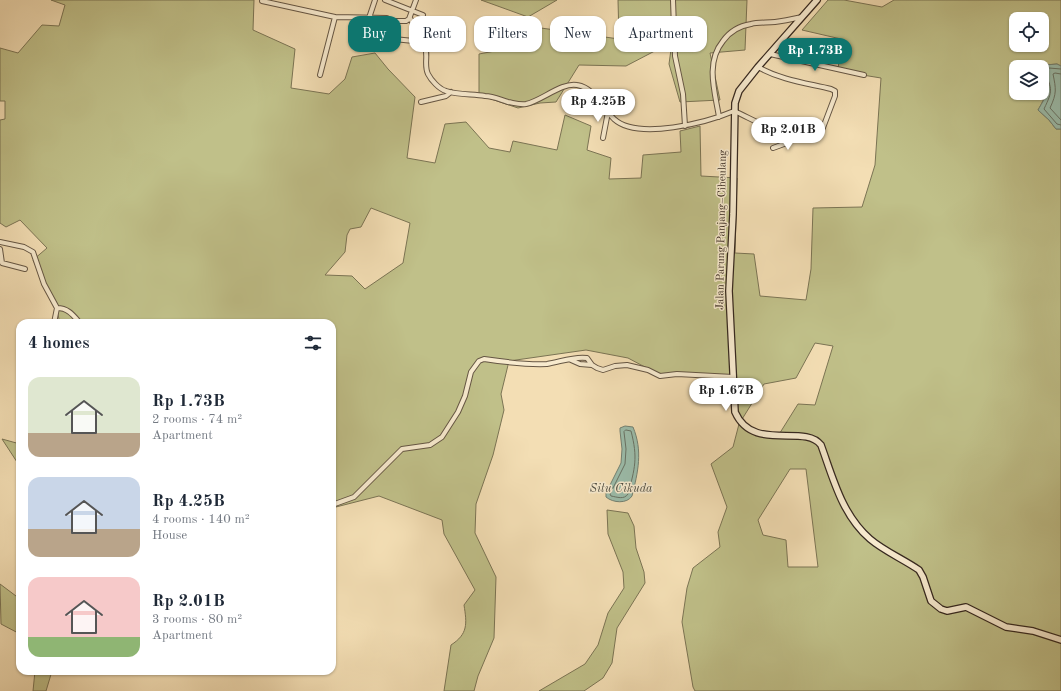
<!DOCTYPE html>
<meta charset="utf-8">
<style>
:root{--surface:#fff;--page:#f6f6f7;--text:#1f2937;--muted:#747a83;--accent:#0f766e}
body{margin:0;font-family:"Old Standard TT",serif;background:var(--page);color:var(--text);height:100vh;display:flex;flex-direction:column;font-size:15px;white-space:nowrap}
*{box-sizing:border-box;margin:0}
p{font-size:13px;color:var(--muted)}
.icon{flex:none;width:22px;height:22px;fill:none;stroke:currentColor;stroke-width:2;stroke-linecap:round;stroke-linejoin:round}
.map{position:relative;flex:1;overflow:hidden}
.side{position:absolute;left:16px;top:319px;width:320px;height:356px;display:flex;flex-direction:column;background:var(--surface);border-radius:12px;box-shadow:0 1px 3px #0004}
.side>*{flex:none}
.hud{position:absolute;left:348px;top:16px;width:380px;height:36px;display:flex;gap:8px}
.buttons{position:absolute;left:1009px;top:12px;display:grid;gap:8px}
.buttons a{display:grid;place-items:center;width:40px;height:40px;border-radius:8px;background:var(--surface);box-shadow:0 1px 3px #0004;font-size:20px}
.price{position:absolute;translate:-50% -34px;padding:0 9px;border-radius:14px;background:#fff;color:#222;font-size:13px;line-height:26px;filter:drop-shadow(0 1px 2px #0008)}
.price::after{content:'';position:absolute;left:50%;top:24px;width:12px;height:9px;margin-left:-6px;background:inherit;clip-path:polygon(0 0,100% 0,50% 100%)}
.price.current{background:var(--accent);color:#fff}
ul{padding:0;list-style:none}
li{display:flex;align-items:center;gap:12px;height:100px;padding:0 12px}
li span{display:grid;place-items:center;flex:none;width:112px;height:80px;border-radius:12px;color:#555}
li>.icon{margin-inline-start:auto}
span .icon{width:48px;height:48px;fill:#fffc;stroke-width:1}
li b{font-size:17px}
h2{display:flex;justify-content:space-between;align-items:center;height:48px;padding:0 12px;font-size:17px}
.chip{padding:0 14px;border-radius:12px;background:var(--surface);box-shadow:0 1px 3px #0004;font-size:14px;line-height:36px}
.chip.current{background:var(--accent);color:#fff}
.map>svg:first-child{display:block}
.green{fill:#c0c089;stroke:#7b7454;fill-rule:evenodd}
.water{fill:#9bbcaa;stroke:#738172}
.lines{fill:none;stroke-linecap:round;stroke-linejoin:round}
.shore{stroke:#687264;stroke-width:1}
.street-casing{stroke:#655644;stroke-width:6}
.secondary-casing{stroke:#36281f;stroke-width:8}
.street{stroke:#f7eace;stroke-width:4}
.secondary{stroke:#f7eace;stroke-width:5.5}
.labels{text-anchor:middle;dominant-baseline:central;stroke-width:3;stroke-linejoin:round;paint-order:stroke}
.street-label{font-size:11px;fill:#36281f;stroke:#f7eace}
.water-label{font-size:12px;font-style:italic;fill:#4f4d42;stroke:#f7eace}
</style>
<div class="map">
<svg width="1061" height="691" viewBox="0 0 1061 691">
<rect width="100%" height="100%" fill="#f3deb4"/>
<filter id="stains"><feTurbulence type="fractalNoise" baseFrequency=".005" numOctaves="4"/><feColorMatrix values="0 0 0 0 .2 0 0 0 0 .09 0 0 0 0 .02 0 0 0 .5 -.17"/></filter>
<radialGradient id="worn" r=".72"><stop offset=".6" stop-color="#630" stop-opacity="0"/><stop offset="1" stop-color="#630" stop-opacity=".3"/></radialGradient>
<path class="green" d="M51,0H254L253,30L295,49L291,88L329,94L345,79L352,57L375,53L388,69L415,97L407,158L435,163L445,124L466,122L489,148L510,152L513,141L557,150L565,115L591,126L587,150L611,158L609,179L641,178L643,155L681,152L680,131L700,126L701,176L737,178L735,253L754,254L760,296L806,300L811,269L813,208L862,207L875,165L881,78L838,71L841,39L802,30L828,0H844L882,7L894,0H1061V66L1057,64L1045,65L1042,72V67H1016V93H1042V73C1049,90 1047,94 1038,110L1049,120L1056,129H1061V691H695L693,687L682,622L687,588L693,568L720,547L718,532L727,507L711,464L733,447L739,424L734,408L733,375L658,374L628,358L586,350L509,361L501,394L504,410L493,455L476,504L475,533L496,577L494,638L478,676L474,691H444L451,645C468,634 467,624 464,605L475,590L444,534L442,520L379,496L332,508V323H60L55,303L33,260L47,248L20,220L6,227L0,223V120L5,119V101H0V48L18,53L42,25L59,26L65,5ZM1016,19H1042V45H1016ZM371,208L410,223L403,263L365,289L352,276L325,275L345,252L347,235L350,229L361,227ZM815,343L833,346L815,405L798,404L778,436L756,433L739,424L764,384L796,378ZM790,469H806L818,567H788L786,540L763,535L758,520Z
M481,0H557L528,17L541,28L619,39L618,0H747L745,50L710,53L720,100L680,102L669,64L672,42L626,66L579,65L556,102L540,103L518,108L479,95V54L516,47L528,17Z
M2,439L20,444V465L17,462Z
M607,510L628,513L634,526L636,548L644,572L645,583L617,628L612,663L603,678L584,691H539L585,664L598,645L608,613L624,588L623,572L608,534Z
M0,584L20,599V634L1,624Z
M35,671H52L46,691H33Z"/>
<path class="water" d="M1057,64L1061,66V129H1056L1049,120L1038,110C1042,103 1048,94 1047,86C1045,76 1040,76 1045,65Z
M625,426L633,427C643,451 638,472 632,496C627,504 613,503 606,497V493L621,463L622,449L620,431V428Z"/>
<g class="lines">
<path class="shore" d="M1061,69L1049,68L1045,72C1052,90 1053,90 1044,109L1057,124L1061,125
M1061,74L1055,73L1053,74C1056,89 1057,93 1050,108L1061,120
M626,430L631,431C638,458 635,468 628,494C624,500 617,497 611,496L610,494L625,464L626,449L624,432Z"/>
<g class="street-casing">
<path id="street" d="M385,0L423,15
M673,0L675,56L683,94L685,126
M262,1L335,17L387,18L392,21L394,39L423,42C430,53 423,64 428,74C431,80 439,89 446,91C458,95 472,94 485,96C493,96 501,100 508,102C514,103 520,105 526,104C541,101 562,82 577,85C595,88 602,107 614,119C638,141 708,122 734,111C755,120 801,149 821,133L835,96V91L831,89C806,83 781,80 758,67
M369,18L375,0
M410,18L423,42
M392,21H406L409,19L416,0
M770,54L864,75
M320,75L335,17
M421,102L446,96L451,92
M719,117C715,92 705,63 723,41C730,31 739,26 751,24C758,22 767,23 775,22C784,21 793,19 802,17
M603,138L608,112
M773,148L784,144L794,137
M0,242L24,247L33,252L44,284L57,308C68,308 73,315 80,323
M0,249L2,263L25,269
M54,323L57,308
M571,360L580,364L592,365
M332,505L354,497L402,449L430,445L442,437L458,412L465,396L471,372L479,361L484,359C504,362 525,365 547,364C560,362 574,356 587,358L592,365L597,368L603,370L615,366L627,365L648,370L660,376L677,374L733,377"/>
</g>
<g class="secondary-casing">
<path id="secondary" d="M817,0L758,67L739,91L735,103L733,214L729,291L735,412C753,453 804,423 821,445C833,478 842,515 870,539C884,551 903,559 919,570L923,577L931,601L941,609L947,611L966,607L1006,627L1033,631L1061,640"/>
</g>
<use href="#street" class="street"/>
<use href="#secondary" class="secondary"/>
</g>
<g class="labels">
<g class="street-label">
<text transform="translate(722 230) rotate(-89)">Jalan Parung Panjang–Ciheulang</text>
</g>
<g class="water-label">
<text x="621" y="489">Situ Cikuda</text>
</g>
</g>
<rect width="100%" height="100%" filter="url(#stains)"/>
<rect width="100%" height="100%" fill="url(#worn)"/>
</svg>
<div class="buttons">
<a><svg class="icon" aria-label="locate" viewBox="0 0 24 24"><circle cx="12" cy="12" r="6"/><path d="M12 2v4M12 18v4M2 12h4M18 12h4"/></svg></a>
<a><svg class="icon" aria-label="layers" viewBox="0 0 24 24"><path d="M12 4l9 5-9 5-9-5zM3 14l9 5 9-5"/></svg></a>
</div>
<b class="price current" style="left:815px;top:72px">Rp 1.73B</b>
<b class="price" style="left:598px;top:123px">Rp 4.25B</b>
<b class="price" style="left:788px;top:151px">Rp 2.01B</b>
<b class="price" style="left:726px;top:412px">Rp 1.67B</b>
<div class="hud">
<a class="chip current">Buy</a>
<a class="chip">Rent</a>
<a class="chip">Filters</a>
<a class="chip">New</a>
<a class="chip">Apartment</a>
</div>
<section class="side">
<h2>4 homes<svg class="icon" aria-label="filters" viewBox="0 0 24 24"><path d="M4 7h16M4 17h16"/><circle cx="9" cy="7" r="2"/><circle cx="15" cy="17" r="2"/></svg></h2>
<ul>
<li><span style="background:linear-gradient(#dfe7d0 70%,#b9a48a 0)"><svg class="icon" aria-label="home" viewBox="0 0 24 24"><path d="M3 11l9-7 9 7M6 9v11h12V9"/></svg></span><div><b>Rp 1.73B</b><p>2 rooms · 74 m²</p><p>Apartment</p></div></li>
<li><span style="background:linear-gradient(#c9d6e8 65%,#b9a48a 0)"><svg class="icon" aria-label="home" viewBox="0 0 24 24"><path d="M3 11l9-7 9 7M6 9v11h12V9"/></svg></span><div><b>Rp 4.25B</b><p>4 rooms · 140 m²</p><p>House</p></div></li>
<li><span style="background:linear-gradient(#f6c9c9 75%,#8fb573 0)"><svg class="icon" aria-label="home" viewBox="0 0 24 24"><path d="M3 11l9-7 9 7M6 9v11h12V9"/></svg></span><div><b>Rp 2.01B</b><p>3 rooms · 80 m²</p><p>Apartment</p></div></li>
</ul>
</section>
</div>
